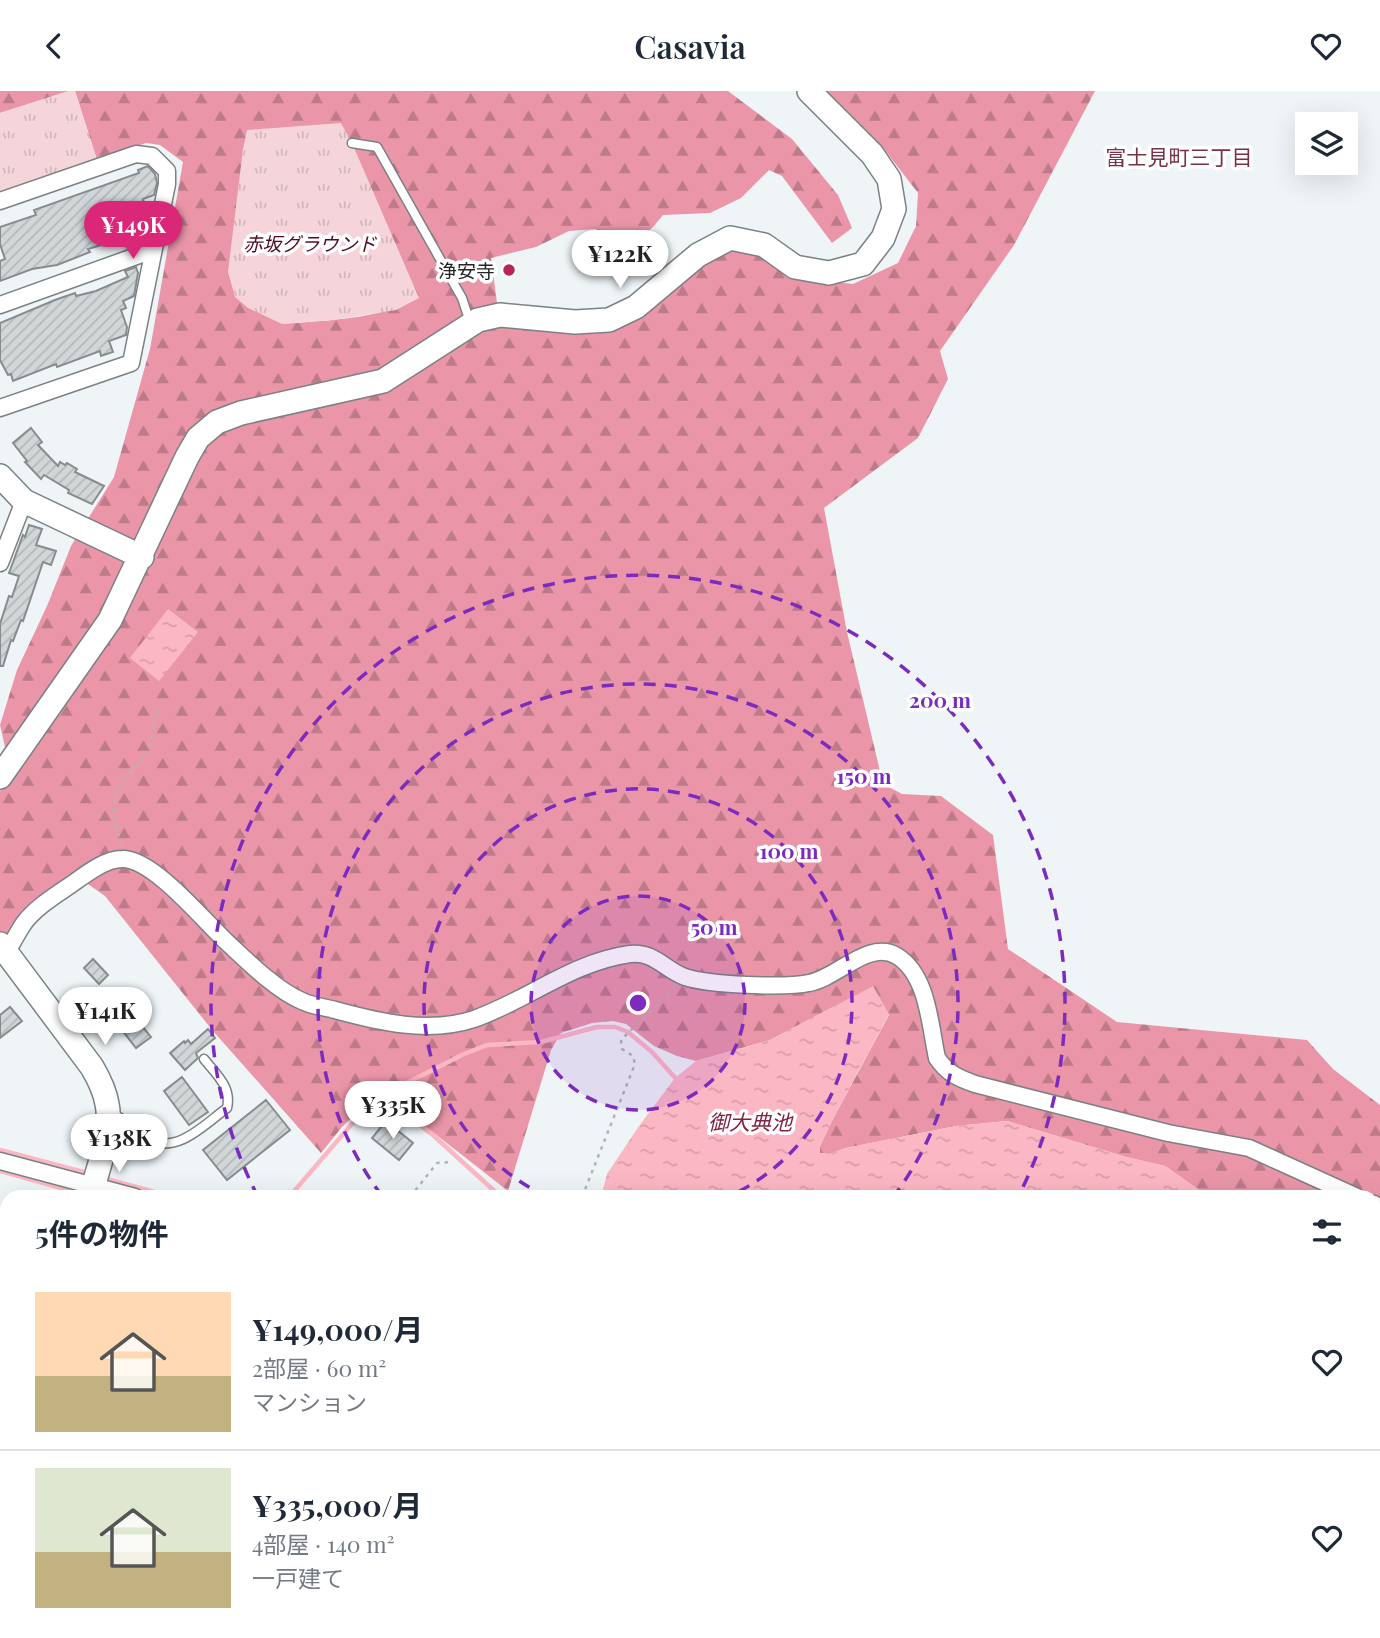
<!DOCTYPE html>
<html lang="ja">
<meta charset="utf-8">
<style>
:root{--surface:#fff;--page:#f6f6f7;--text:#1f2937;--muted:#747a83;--line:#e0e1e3;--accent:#db2777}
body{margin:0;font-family:"Playfair Display","Noto Sans JP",serif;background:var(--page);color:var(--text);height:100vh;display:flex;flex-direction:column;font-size:26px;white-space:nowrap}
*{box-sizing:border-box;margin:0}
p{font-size:23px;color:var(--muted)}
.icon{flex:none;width:38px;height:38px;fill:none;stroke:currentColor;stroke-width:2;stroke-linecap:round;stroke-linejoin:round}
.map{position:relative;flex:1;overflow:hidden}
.drawer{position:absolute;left:0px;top:1099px;width:1381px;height:448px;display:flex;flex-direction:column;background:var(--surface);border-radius:21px 21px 0 0;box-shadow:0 7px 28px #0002}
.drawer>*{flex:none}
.fabs{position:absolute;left:1295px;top:21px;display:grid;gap:14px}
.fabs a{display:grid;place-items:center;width:63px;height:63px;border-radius:0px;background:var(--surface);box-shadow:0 7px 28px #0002;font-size:35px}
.price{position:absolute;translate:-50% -60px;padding:0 16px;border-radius:24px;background:#fff;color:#222;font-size:23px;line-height:46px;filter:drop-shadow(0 2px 4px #0008)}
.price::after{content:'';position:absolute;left:50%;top:42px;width:21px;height:16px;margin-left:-10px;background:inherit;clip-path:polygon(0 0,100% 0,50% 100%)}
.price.selected{background:var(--accent);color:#fff}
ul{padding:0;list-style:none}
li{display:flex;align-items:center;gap:21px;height:175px;padding:0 35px}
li+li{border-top:2px solid var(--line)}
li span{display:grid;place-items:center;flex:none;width:196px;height:140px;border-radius:0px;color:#555}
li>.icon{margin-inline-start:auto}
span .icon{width:84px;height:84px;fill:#fffc;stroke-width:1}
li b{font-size:30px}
h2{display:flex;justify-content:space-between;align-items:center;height:84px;padding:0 35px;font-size:30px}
header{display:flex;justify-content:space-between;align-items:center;height:91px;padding:0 35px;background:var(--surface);font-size:32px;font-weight:600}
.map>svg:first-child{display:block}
.forest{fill:url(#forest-firs);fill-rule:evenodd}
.park{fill:url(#park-tufts)}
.water{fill:url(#water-ripples)}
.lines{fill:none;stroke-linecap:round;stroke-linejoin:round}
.stream{stroke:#fcb7c4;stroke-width:4.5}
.building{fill:url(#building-hatch);stroke:#878c8e;stroke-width:2}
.lane-casing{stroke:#7c8183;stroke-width:11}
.street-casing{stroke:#7c8183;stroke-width:19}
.secondary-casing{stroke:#7c8183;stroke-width:26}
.path{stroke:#b1b5b7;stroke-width:2.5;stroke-dasharray:3.5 5;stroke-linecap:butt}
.lane{stroke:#fff;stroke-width:8}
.street{stroke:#fff;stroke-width:16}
.secondary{stroke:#fff;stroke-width:23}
.ring{fill:none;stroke:#7b2cbf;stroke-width:3.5;stroke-dasharray:12 9}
.poi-dot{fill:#b52657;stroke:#fff;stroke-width:2.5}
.labels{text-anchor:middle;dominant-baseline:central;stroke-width:7;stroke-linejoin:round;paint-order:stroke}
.park-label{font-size:19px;font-style:italic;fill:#520722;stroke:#fff}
.poi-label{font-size:19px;fill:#222425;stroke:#fff;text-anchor:end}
.neighbourhood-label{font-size:21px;fill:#783244;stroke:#fff}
.water-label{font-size:21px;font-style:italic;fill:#832241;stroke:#fff}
.centre{fill:#7b2cbf;stroke:#fff;stroke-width:3.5}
.ring-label{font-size:21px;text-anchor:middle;font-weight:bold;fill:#7b2cbf;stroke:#fff;stroke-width:7;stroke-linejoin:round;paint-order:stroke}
</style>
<header><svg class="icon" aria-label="back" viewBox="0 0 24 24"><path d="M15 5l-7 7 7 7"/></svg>Casavia<svg class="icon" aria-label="heart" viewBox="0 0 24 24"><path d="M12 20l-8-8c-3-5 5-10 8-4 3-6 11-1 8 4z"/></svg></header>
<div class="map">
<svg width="1380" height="1547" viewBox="0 0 1380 1547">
<defs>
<pattern id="forest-firs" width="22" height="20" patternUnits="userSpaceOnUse" patternTransform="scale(1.75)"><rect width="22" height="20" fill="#ea96a8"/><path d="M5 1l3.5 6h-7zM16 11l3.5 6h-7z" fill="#bd7a89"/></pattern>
<pattern id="park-tufts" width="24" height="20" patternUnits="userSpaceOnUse" patternTransform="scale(1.75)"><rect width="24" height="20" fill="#f5d5da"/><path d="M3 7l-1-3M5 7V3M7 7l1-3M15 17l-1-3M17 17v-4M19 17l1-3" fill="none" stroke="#d2b7bb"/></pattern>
<pattern id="water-ripples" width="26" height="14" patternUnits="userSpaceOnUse" patternTransform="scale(1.75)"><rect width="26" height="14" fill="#fcb7c4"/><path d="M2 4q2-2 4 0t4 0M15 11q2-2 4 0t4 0" fill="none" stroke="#d89da8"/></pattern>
<pattern id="building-hatch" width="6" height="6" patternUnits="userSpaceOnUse" patternTransform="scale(1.75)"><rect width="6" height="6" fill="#d1d6d8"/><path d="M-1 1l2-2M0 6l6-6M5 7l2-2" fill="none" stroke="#b3b8b9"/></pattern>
</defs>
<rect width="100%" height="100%" fill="#eff4f7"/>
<path class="forest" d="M0,0H69L0,22Z
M75,0H728L792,48L838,104L852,137L832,152L782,85L769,79L741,107L710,122L663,124L653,136L622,162L596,138L569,140L536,156L491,167L497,212L510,237L557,241H591L621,236L697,176L731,157L758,160L816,189L853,193L898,172L916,135L918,102L884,58L825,0H1095L1014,154L940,260L948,288L918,347L824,417L847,541L883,693L902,703L941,705L993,744L1008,858L1117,931L1307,949L1333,978L1380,1014V1547H794L791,1540H1374V1106H1209L1165,1075L1126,1066L1007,1030L956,1035L846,1057L829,1063L819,1062L820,1055L833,1028L889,924L835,915L770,949L696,970L677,965L654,955L626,933L613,930L592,932L561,942L551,959L508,1100L379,999L342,1036L321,1062L213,940L105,805L75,784L9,845L0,847V700L11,682L0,634L17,579L47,515L71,455L114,386L150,258L183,71L160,54L146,52L97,69ZM418,207C377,229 328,229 282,233Z
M0,1506L7,1513V1540H686L690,1547H0Z"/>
<path class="park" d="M69,0H75L97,69L0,101V22Z
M341,32L352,52L419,207L396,219L333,229L282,233L248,217L235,206L228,181L243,58L247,39Z"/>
<path class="water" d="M168,518L198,541L159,590L130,567Z
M873,895L889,923L833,1028L820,1055V1062L829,1063L846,1057L956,1035L1007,1030L1126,1066L1165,1075L1209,1106H601L607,1083L639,1035L675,987L696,970L770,949Z
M686,1540H791L794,1547H690Z"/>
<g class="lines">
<path class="stream" d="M382,1005L434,1045L501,1106
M0,1059L91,1083
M0,1080L72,1100L75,1106
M103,1087L173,1106
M289,1106L351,1034L381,1005L464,963L487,954L541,951L597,936H615L628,941L652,961L677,989
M0,1174L7,1176"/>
</g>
<path class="building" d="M148,75L155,83L157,92L154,104L143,108L149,127L147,140L88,158L90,161L57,174L32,178L0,190V170L5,168L0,153V136L36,124L34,119L139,82L138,79Z
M136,176L138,182L134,205L123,210L126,217L121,219L127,236L126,244L109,250L113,261L101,265L100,260L57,276L56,273L13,290L11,283L8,284L0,269V232L55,209L75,202L76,205L96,200L128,186L125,180Z
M31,337L42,351L38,354L58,375L60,371L65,374L67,372L77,378L75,381L104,395L92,413L68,402L69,399L44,384L41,388L25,371L27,370L13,352Z
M29,434L42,438L36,454L56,460L51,474L43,471L23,530L21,529L13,550L11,549L3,575H0V533L9,505L12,506L19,485L9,482L23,444L25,446Z
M93,868L108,884L99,893L84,877Z
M125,914L151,946L136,957L111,925Z
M10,916L22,930L0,947V924Z
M208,938L215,947L196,962L198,967L185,979L170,962L184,950L185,952L188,949L191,953Z
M182,986L208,1021L189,1034L164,1000Z
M266,1009L290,1039L227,1089L203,1059Z
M386,1030L413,1052L399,1069L372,1047Z"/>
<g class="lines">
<g class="lane-casing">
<path id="lane" d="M352,52L377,56L462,207L470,231
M111,1024H116C127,1032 137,1041 148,1048C177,1064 205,1033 227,1017C232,996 216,983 204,968"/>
</g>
<g class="street-casing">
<path id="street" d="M0,110L136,63L152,65L167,80V93L131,272L0,317
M0,214L153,159
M0,472L24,410
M7,861C12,852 18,841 24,832C36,816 56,804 72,793C86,783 105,768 122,768C154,767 207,834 231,855C250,873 278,900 302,910C312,915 324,916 335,919C379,931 429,943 474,928C528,909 572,871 630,863C654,860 665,879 685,886C708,894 785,897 809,892C837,887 869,848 897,865C928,884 930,935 937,967C947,982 958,987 975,993L1168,1042L1249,1057L1357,1106
M0,1070L135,1106
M1374,1113L1380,1117
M0,1280L7,1282
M0,1393L7,1374
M0,1461L7,1472
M36,1547L37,1540"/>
</g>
<g class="secondary-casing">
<path id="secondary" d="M0,385L24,410L142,466
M0,686L110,529L187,366L198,347L217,331L241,322L383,290L478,229L500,224L575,231L609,229L636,216L698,164L730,147L764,154L795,176L829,182L863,173L883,147L894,118L889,88L872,63L809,0
M0,853L92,976C99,988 105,1000 107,1013C113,1039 97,1081 90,1106
M0,1329L7,1324"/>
</g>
<path class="path" d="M122,753C113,732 108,705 126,686C133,678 143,671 148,661C155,645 151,629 161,614
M410,1106L437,1072L452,1071
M582,1106L635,973L633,965L622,958L621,949L674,896
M559,1547V1540"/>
<use href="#lane" class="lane"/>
<use href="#street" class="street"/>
<use href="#secondary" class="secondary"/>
</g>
<circle cx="638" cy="912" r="107" fill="#7b2cbf" fill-opacity=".12"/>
<g class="ring">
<circle cx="638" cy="912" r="107"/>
<path d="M548 1106A214 214 0 1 1 728 1106"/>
<path d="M382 1105A320 320 0 1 1 894 1105"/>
<path d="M258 1106A427 427 0 1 1 1018 1106"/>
</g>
<circle class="poi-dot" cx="509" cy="179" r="7"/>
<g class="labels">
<g class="park-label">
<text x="310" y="152">赤坂グラウンド</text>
</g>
<g class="poi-label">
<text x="495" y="179">浄安寺</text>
</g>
<g class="neighbourhood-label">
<text x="1179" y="65">富士見町三丁目</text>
</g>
<g class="water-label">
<text x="750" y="1030">御大典池</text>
</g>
</g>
<circle cx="638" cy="912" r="10" class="centre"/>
<g class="ring-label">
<text x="940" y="617">200 m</text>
<text x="864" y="693">150 m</text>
<text x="789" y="768">100 m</text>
<text x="714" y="844">50 m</text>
</g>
</svg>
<div class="fabs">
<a><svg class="icon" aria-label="layers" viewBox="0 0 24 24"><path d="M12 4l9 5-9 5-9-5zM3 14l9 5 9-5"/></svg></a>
</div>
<b class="price selected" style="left:133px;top:170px">¥149K</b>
<b class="price" style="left:620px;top:199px">¥122K</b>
<b class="price" style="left:105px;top:956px">¥141K</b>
<b class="price" style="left:393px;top:1050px">¥335K</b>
<b class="price" style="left:119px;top:1083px">¥138K</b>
<section class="drawer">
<h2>5件の物件<svg class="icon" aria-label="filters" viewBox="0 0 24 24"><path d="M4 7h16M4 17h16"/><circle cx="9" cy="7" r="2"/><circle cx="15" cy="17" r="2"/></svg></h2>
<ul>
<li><span style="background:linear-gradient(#ffd9b3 60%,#c2b280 0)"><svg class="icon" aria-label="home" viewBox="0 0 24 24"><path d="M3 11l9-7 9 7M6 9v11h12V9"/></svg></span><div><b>¥149,000/月</b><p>2部屋 · 60 m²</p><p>マンション</p></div><svg class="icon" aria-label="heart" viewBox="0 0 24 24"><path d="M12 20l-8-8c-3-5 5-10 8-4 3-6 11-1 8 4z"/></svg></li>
<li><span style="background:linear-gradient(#dfe7d0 60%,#c2b280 0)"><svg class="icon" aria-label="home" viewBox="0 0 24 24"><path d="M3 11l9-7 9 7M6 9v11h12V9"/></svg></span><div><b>¥335,000/月</b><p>4部屋 · 140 m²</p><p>一戸建て</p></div><svg class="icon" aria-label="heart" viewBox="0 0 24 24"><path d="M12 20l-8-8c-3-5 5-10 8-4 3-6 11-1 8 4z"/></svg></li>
</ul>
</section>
</div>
